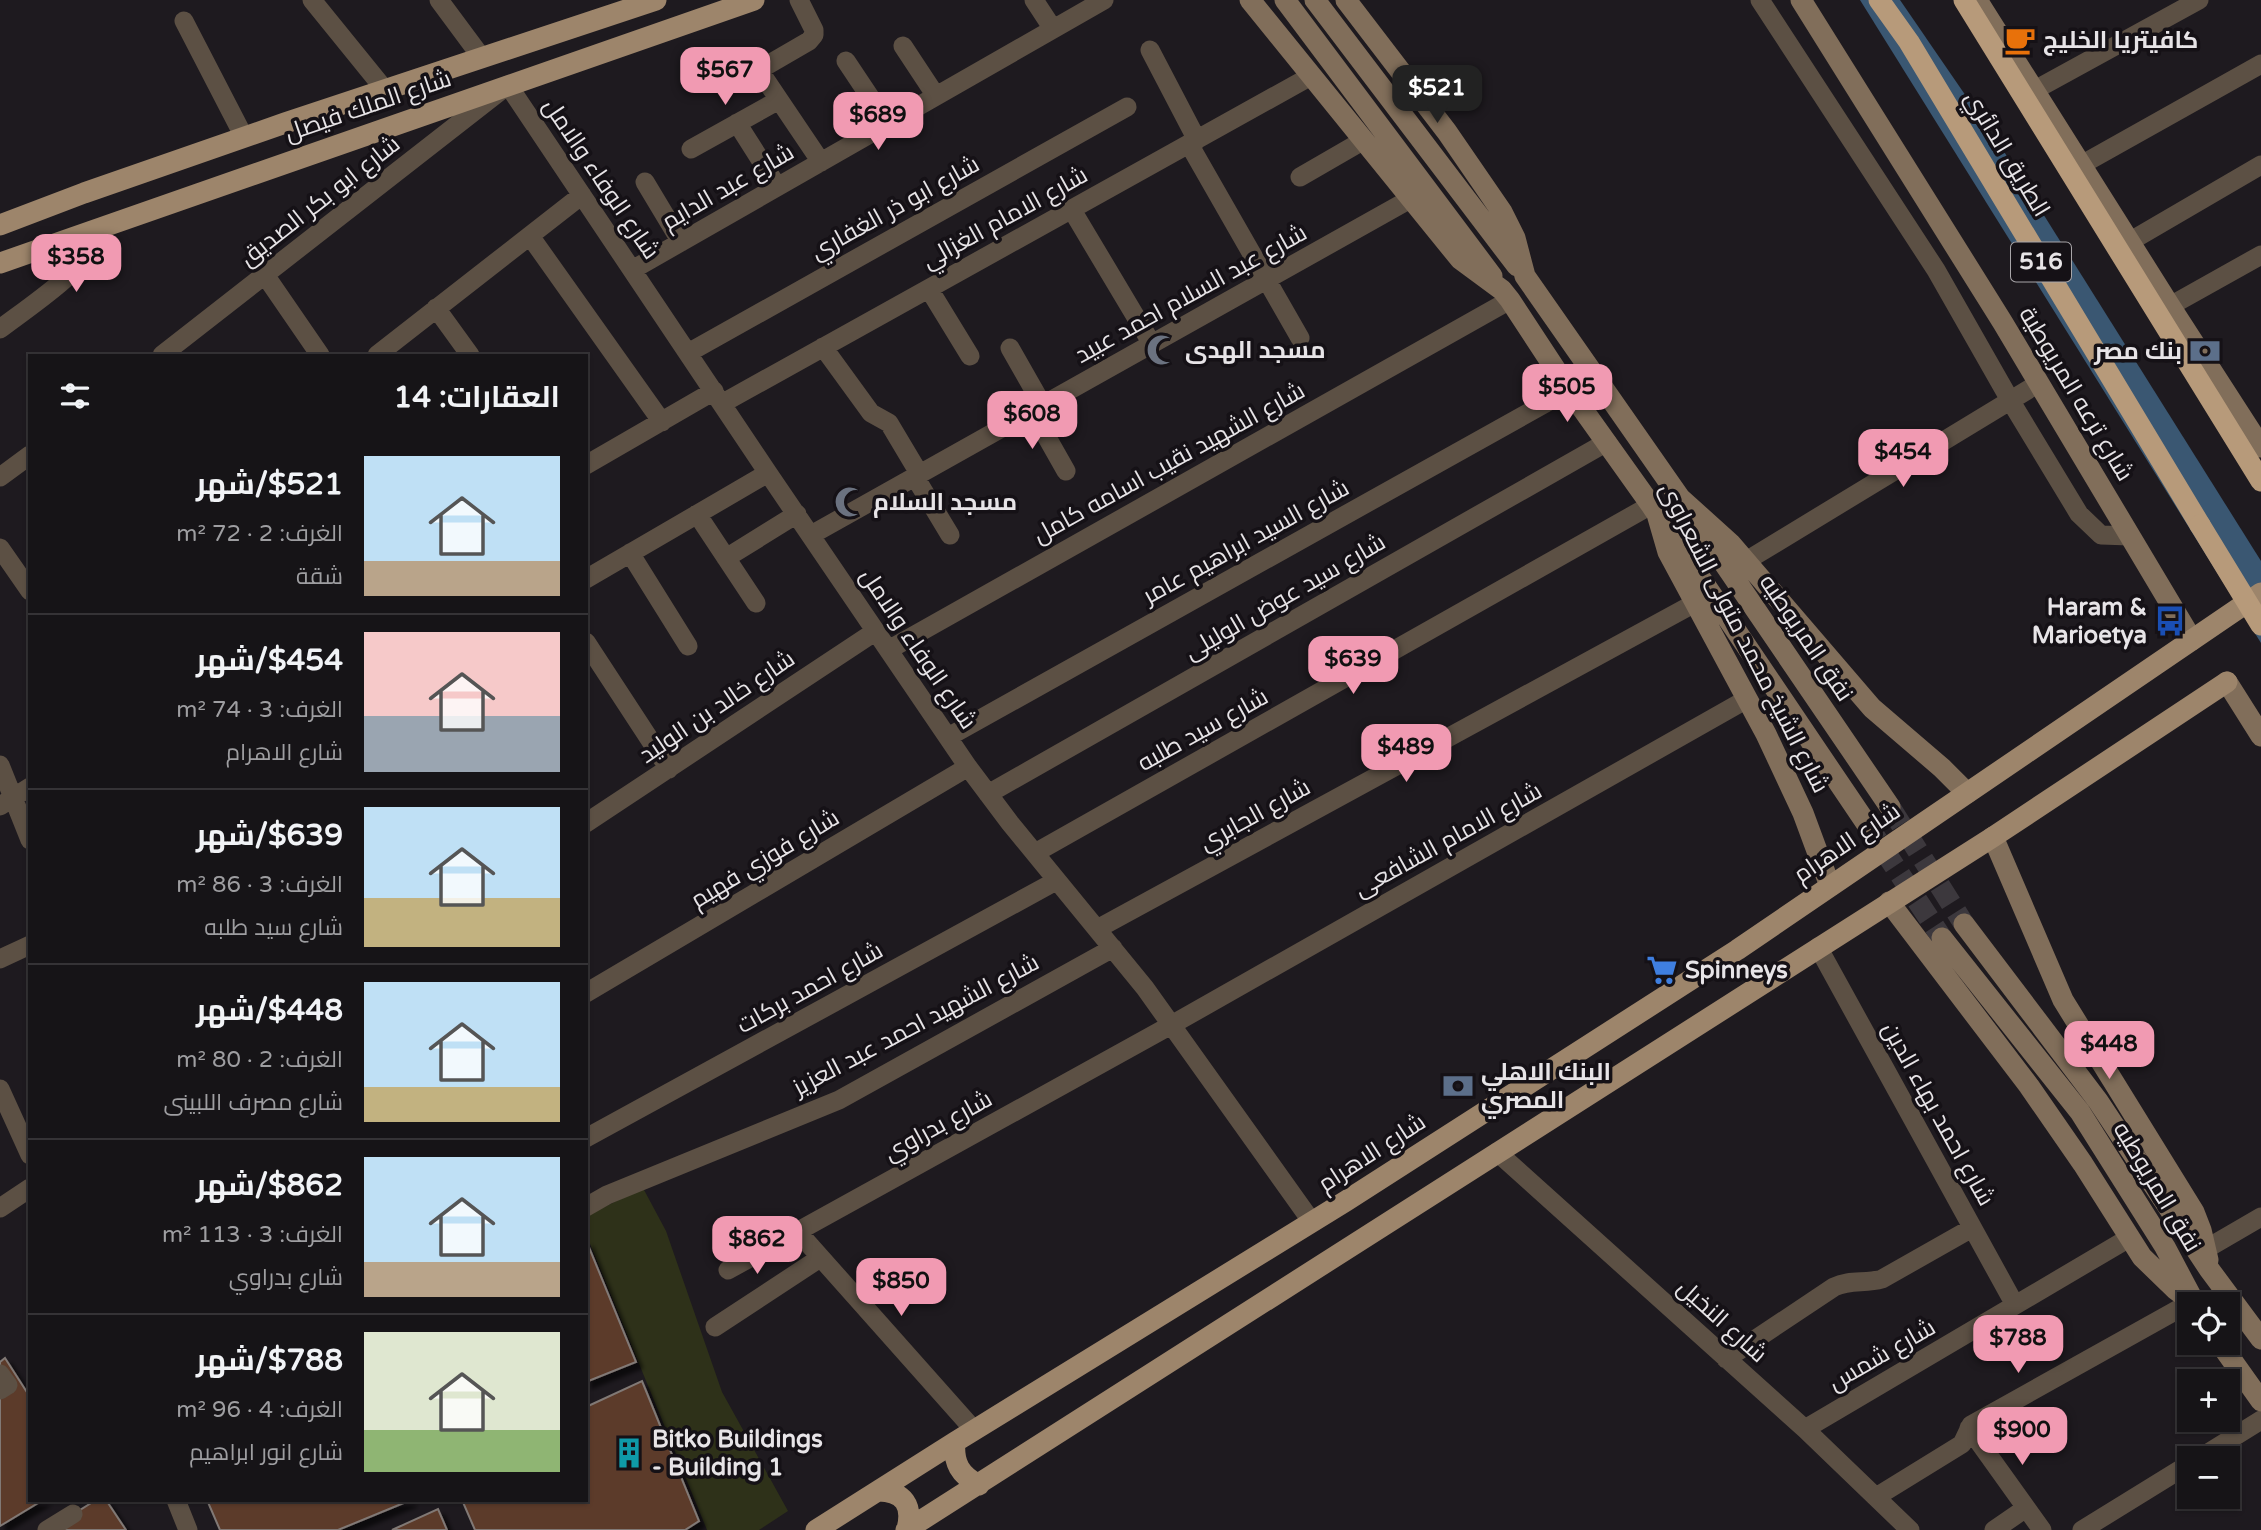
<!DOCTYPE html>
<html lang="ar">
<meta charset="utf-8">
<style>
:root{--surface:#161417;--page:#232124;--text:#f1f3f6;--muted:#9e9ea1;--line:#353336;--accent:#f19ab2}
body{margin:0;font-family:"Varela Round",Cairo,sans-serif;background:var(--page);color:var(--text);direction:rtl;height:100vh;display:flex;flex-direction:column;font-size:26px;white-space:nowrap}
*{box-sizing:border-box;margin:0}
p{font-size:23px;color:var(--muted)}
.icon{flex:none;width:38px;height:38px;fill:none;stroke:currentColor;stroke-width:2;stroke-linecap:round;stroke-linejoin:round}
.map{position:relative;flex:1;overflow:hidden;direction:ltr}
.sheet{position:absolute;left:28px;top:354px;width:560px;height:1148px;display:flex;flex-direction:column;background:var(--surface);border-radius:0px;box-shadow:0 2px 5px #0004,0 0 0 2px var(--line);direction:rtl}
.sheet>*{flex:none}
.fabs{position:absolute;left:2177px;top:1292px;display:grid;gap:14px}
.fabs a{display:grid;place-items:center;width:63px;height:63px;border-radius:0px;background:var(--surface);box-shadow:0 2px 5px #0004,0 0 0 2px var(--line);font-size:35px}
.price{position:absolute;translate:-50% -60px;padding:0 16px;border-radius:14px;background:var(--accent);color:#111;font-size:23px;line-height:46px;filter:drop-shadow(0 2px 4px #0008)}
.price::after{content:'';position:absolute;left:50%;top:42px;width:21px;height:16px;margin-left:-10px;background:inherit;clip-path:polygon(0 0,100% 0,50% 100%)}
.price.selected{background:#222;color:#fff}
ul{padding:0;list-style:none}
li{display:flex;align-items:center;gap:21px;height:175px;padding:0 28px}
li+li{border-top:2px solid var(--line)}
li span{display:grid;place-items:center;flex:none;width:196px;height:140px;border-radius:0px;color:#555}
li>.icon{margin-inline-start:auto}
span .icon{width:84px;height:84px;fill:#fffc;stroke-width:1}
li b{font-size:30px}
h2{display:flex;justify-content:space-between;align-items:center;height:84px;padding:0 28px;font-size:30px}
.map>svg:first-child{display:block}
.green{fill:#2e3119}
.water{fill:#3a5772}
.building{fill:#5c3a2a;stroke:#817975;stroke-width:2;filter:url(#shadow)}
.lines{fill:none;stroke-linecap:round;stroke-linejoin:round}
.secondary-tunnel{stroke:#3c383d;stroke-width:21;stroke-dasharray:21 10;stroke-linecap:butt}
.street{stroke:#5c5044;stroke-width:19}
.secondary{stroke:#816e5a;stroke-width:21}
.primary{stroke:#9d856b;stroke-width:21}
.highway{stroke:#b79a7a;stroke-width:21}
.highway-bridge{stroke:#b79a7a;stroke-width:21}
.labels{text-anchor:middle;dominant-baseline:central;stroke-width:7;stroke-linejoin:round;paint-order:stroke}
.shield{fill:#151116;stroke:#a8a5a8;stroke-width:2}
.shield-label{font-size:23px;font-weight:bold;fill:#e7e4e7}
.poi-label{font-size:24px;font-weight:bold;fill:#e7e4e7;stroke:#151116;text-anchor:start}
.street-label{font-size:24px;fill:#e7e4e7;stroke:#151116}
</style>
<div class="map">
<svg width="2261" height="1530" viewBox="0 0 2261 1530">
<defs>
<filter id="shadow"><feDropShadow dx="6" dy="6" stdDeviation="2" flood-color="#0009"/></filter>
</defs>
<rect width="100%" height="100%" fill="#1e1a1f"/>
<path class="green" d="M643,1188L666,1231L722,1392L788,1511L759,1530H707L586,1234V1216Z"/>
<path class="water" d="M1860,0H1900L2003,150L2261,561V643Z"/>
<path class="building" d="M586,1240L636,1362L586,1382Z
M5,1358L30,1397V1500H43L0,1526V1362Z
M642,1381L699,1521L685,1530H475L462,1500H586V1407Z
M96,1500H106L126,1530H48Z
M207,1500H411L338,1530H220Z
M438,1509L447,1530H392Z"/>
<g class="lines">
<path class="secondary-tunnel" d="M1890,807L1964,924
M1866,823L1942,938"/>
<path class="street" d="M312,0L385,90
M439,0L482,58
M799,0L814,30V35L809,41L759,70L821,162
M1034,0L1053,29
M1760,0L1936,270L2010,400L2079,514L2101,535L2130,536
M184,21L244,137
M903,46L936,96
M1150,50L1197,140
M846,61L888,124
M2033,91L2199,0
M737,123L777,186
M1189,144L1300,338
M691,149L779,100
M2081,165L2261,64
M1300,177L1364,140
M645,182L681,242
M1072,210L1152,344
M530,236L662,422
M2129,242L2261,165
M632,270L1104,0
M265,275L320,355
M929,289L970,356
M2170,306L2261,255
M436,308L470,355
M0,329C22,312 82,272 91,248C93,242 92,237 90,231
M823,347L871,413L889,423L920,475
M1010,348L1043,406
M688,353L1127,107
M162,355L508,85L768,473L968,767L1010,823L1145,988L1312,1222
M377,355L582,195
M723,403L1311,76
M1032,411L1066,471
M586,465L714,391
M0,477L30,455
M915,477L950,535
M697,514L756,603
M811,535L1412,198
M0,548L30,591
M630,553L688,646
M726,558L797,514
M1746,561L2039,383
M586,579L768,473
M586,642L669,769
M890,649L1510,300
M948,737L1569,390
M0,765L30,840
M988,794L1607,442
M0,806L30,787
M586,823L876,631
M1035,853L1651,505
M1097,929L1695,603
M1818,947L2015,1305
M0,959L30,945
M586,993L968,767
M0,1089L30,1155
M586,1138L1056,881
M1497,1152L1805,1429L1910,1530
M586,1207L607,1195L839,1100L1113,948
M0,1208L30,1188
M798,1232L974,1430
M2206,1249L2261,1217
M728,1270L1173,1024L1747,699
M715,1327L820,1258
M1726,1359L1834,1287C1850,1279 1865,1284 1882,1279L1972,1228
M0,1374L8,1385L0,1390
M1969,1428L2042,1530
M1805,1429L2129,1238
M2200,1458L2261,1420
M1876,1497L1962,1444L1971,1425L2193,1301
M176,1500L188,1530
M47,1530L73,1514
M1994,1530L2026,1508
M2082,1530L2189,1464"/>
<path class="secondary" d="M1250,0L1460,259L1502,290L1510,300L1569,390L1651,505L1657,514L1668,552L1766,734L1803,813L1830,886
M1285,0L1492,276
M1315,0L1517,266
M1346,0L1447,132L1502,212L1515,238L1525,276L1680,498L1731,544L1872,708L1942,768L1967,793
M1801,0L2003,323L2192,640
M1977,0L2170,306L2261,447
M1698,525L1890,807
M1676,542L1866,823
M2227,682L2261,736
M1993,837L2063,1000L2194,1212L2201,1230L2208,1260
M1889,902L2029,1086L2083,1164L2142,1257L2175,1289L2195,1304
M1964,924L2098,1101L2209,1269L2261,1339
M1942,938L2080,1112L2165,1247L2191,1296
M2219,1342L2261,1401"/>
<path class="primary" d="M0,225L84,193L285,123L656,0
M0,263L754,0
M955,1442C953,1463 960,1475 979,1485
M879,1491C904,1492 913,1505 907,1529
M816,1530L955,1442L1346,1201L1737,950L2261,593
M906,1530L1993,837L2227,682"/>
<path class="highway" d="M1879,0L1909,42L2200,525
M1964,0L2261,481"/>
<path class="highway-bridge" d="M2200,525L2261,625"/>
</g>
<defs>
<g id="cafe-bare" transform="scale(2.415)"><path d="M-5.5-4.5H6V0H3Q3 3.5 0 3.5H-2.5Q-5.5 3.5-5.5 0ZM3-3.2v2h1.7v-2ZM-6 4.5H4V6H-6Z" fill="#e8710a" stroke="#151116" stroke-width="2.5" paint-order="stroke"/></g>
<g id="mosque-bare" transform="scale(2.415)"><path d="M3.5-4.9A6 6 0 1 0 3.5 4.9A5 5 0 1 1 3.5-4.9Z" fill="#6b7280" stroke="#151116" stroke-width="2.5" paint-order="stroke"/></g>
<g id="bank-bare" transform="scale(2.415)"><path d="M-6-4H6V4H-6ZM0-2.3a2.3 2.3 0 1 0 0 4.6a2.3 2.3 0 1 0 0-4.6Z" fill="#5c6f8a" stroke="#151116" stroke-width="2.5" paint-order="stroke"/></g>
<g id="bus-bare" transform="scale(2.415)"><path d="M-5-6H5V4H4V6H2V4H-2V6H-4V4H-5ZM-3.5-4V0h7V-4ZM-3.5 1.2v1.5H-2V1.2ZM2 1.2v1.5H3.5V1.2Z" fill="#1a4fb4" stroke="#151116" stroke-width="2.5" paint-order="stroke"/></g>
<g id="supermarket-bare" transform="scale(2.415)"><path d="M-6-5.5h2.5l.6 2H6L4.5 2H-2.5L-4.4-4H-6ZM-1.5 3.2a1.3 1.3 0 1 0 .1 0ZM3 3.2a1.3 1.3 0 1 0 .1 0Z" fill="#3f7fe0" stroke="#151116" stroke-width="2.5" paint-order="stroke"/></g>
<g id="building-bare" transform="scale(2.415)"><path d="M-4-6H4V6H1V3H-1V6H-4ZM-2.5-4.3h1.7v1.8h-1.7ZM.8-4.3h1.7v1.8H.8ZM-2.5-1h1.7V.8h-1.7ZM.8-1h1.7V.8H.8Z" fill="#0f9aa8" stroke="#151116" stroke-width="2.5" paint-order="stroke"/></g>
</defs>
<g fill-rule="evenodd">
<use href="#cafe-bare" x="2020" y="40"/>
<use href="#mosque-bare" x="1162" y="350"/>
<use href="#bank-bare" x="2205" y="351"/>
<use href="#mosque-bare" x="850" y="502"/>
<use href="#bus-bare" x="2170" y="621"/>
<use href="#supermarket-bare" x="1662" y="970"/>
<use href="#bank-bare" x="1458" y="1086"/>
<use href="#building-bare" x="629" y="1453"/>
</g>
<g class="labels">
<rect class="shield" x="2011" y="242.5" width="60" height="39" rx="5"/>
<g class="shield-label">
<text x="2041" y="262">516</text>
</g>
<g class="poi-label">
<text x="2043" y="40">كافيتريا الخليج</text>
<text x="1185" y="350">مسجد الهدى</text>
<text x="2182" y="351" text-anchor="end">بنك مصر</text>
<text x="873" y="502">مسجد السلام</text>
<text x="2147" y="607" text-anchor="end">Haram &amp;<tspan x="2147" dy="28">Marioetya</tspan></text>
<text x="1685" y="970">Spinneys</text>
<text x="1481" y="1072">البنك الاهلي<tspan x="1481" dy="28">المصري</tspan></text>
<text x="652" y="1439">Bitko Buildings<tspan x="652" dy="28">- Building 1</tspan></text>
</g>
<g class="street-label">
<text transform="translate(368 106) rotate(-19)">شارع الملك فيصل</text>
<text transform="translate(2007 154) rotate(59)">الطريق الدائري</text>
<text transform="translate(601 179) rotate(56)">شارع الوفاء والامل</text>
<text transform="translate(728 187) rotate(-30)">شارع عبد الدايم</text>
<text transform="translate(320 201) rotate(-38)">شارع ابو بكر الصديق</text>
<text transform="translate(895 208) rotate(-29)">شارع ابو ذر الغفاري</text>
<text transform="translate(1005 218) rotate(-29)">شارع الامام الغزالي</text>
<text transform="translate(1191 294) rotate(-29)">شارع عبد السلام احمد عبيد</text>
<text transform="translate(2076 394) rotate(59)">شارع ترعه المريوطية</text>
<text transform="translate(1169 463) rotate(-29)">شارع الشهيد نقيب اسامه كامل</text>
<text transform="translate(1246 542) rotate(-29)">شارع السيد ابراهيم عامر</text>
<text transform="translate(1285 597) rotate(-30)">شارع سيد عوض الوليلى</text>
<text transform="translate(1744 638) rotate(63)">شارع الشيخ محمد متولى الشعراوى</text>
<text transform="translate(1806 638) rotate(56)">نفق المريوطيه</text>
<text transform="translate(918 649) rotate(56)">شارع الوفاء والامل</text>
<text transform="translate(717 707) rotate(-34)">شارع خالد بن الوليد</text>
<text transform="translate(1203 730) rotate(-29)">شارع سيد طلبه</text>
<text transform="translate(1255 815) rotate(-29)">شارع الجابري</text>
<text transform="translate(1448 840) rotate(-29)">شارع الامام الشافعى</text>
<text transform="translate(1847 843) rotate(-34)">شارع الاهرام</text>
<text transform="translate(765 859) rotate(-31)">شارع فوزي فهيم</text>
<text transform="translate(810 988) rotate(-29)">شارع احمد بركات</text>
<text transform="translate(916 1025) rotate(-28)">شارع الشهيد احمد عبد العزيز</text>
<text transform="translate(1938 1114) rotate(61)">شارع احمد بهاء الدين</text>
<text transform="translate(938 1126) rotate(-29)">شارع بدراوي</text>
<text transform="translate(1372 1153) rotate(-33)">شارع الاهرام</text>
<text transform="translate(2157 1187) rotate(59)">نفق المريوطيه</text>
<text transform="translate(1722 1321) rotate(42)">شارع النخيل</text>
<text transform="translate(1882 1355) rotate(-30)">شارع شمس</text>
</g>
</g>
</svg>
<div class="fabs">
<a><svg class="icon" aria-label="locate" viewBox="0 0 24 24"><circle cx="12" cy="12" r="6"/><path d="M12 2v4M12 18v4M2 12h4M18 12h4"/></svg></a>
<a>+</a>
<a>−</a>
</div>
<b class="price" style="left:725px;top:107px">$567</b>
<b class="price selected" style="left:1437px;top:125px">$521</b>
<b class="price" style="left:878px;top:152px">$689</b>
<b class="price" style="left:76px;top:294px">$358</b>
<b class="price" style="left:1567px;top:424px">$505</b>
<b class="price" style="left:1032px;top:451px">$608</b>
<b class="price" style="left:1903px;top:489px">$454</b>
<b class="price" style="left:1353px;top:696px">$639</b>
<b class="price" style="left:1406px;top:784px">$489</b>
<b class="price" style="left:2109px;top:1081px">$448</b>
<b class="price" style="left:757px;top:1276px">$862</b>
<b class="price" style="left:901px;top:1318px">$850</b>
<b class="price" style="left:2018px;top:1375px">$788</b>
<b class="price" style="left:2022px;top:1467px">$900</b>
<section class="sheet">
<h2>العقارات: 14<svg class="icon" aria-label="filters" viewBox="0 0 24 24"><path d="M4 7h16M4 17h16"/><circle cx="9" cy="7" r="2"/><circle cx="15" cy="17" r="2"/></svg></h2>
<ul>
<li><span style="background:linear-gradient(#bfe0f5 75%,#b9a48a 0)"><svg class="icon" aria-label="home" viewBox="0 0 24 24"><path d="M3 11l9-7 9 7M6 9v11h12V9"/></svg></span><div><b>$521/شهر</b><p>الغرف: 2 · 72 m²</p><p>شقة</p></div></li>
<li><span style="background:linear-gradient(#f6c9c9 60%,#9aa5b1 0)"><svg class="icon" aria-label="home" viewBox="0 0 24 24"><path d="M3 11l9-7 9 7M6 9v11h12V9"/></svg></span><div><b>$454/شهر</b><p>الغرف: 3 · 74 m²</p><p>شارع الاهرام</p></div></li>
<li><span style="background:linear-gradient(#bfe0f5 65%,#c2b280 0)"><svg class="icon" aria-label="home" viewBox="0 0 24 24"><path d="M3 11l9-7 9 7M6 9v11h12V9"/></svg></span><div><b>$639/شهر</b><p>الغرف: 3 · 86 m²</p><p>شارع سيد طلبه</p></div></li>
<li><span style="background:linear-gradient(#bfe0f5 75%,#c2b280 0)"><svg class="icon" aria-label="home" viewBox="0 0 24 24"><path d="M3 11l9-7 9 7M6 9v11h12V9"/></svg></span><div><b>$448/شهر</b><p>الغرف: 2 · 80 m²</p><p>شارع مصرف اللبينى</p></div></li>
<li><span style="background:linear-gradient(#bfe0f5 75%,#b9a48a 0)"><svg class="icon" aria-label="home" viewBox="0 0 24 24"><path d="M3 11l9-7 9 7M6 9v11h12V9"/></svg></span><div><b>$862/شهر</b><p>الغرف: 3 · 113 m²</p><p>شارع بدراوي</p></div></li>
<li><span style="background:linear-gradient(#dfe7d0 70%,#8fb573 0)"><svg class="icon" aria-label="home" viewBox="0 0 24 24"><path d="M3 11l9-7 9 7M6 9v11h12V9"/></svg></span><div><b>$788/شهر</b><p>الغرف: 4 · 96 m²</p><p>شارع انور ابراهيم</p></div></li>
</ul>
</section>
</div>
